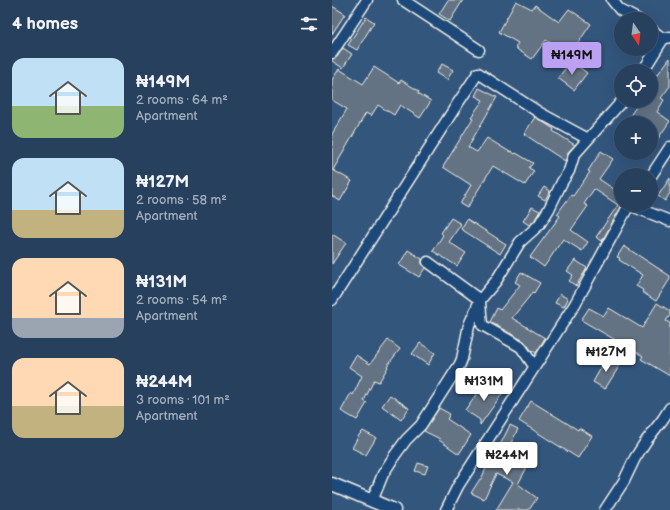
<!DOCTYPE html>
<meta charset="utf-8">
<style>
:root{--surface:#26405e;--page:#2e4764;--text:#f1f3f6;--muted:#a4afbc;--line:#425973;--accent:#bca0f2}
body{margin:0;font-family:"Balsamiq Sans",sans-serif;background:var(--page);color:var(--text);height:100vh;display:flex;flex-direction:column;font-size:15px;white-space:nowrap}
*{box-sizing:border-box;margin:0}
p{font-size:13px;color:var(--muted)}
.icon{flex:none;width:22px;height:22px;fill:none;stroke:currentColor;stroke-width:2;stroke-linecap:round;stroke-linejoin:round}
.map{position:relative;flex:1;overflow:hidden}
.details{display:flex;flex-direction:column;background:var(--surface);width:332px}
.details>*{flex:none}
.needle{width:26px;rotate:166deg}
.controls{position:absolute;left:282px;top:12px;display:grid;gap:8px}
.controls a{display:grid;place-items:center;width:44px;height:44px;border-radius:50%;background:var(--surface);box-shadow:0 4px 16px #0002,0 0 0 1px var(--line);font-size:20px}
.price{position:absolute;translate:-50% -34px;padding:0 9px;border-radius:4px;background:#fff;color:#222;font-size:13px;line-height:26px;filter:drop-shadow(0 1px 2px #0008)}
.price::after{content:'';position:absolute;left:50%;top:24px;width:12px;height:9px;margin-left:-6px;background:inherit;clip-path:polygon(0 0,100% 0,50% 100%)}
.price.current{background:var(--accent);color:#111}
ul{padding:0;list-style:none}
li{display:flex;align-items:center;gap:12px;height:100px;padding:0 12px}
li span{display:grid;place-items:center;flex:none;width:112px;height:80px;border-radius:12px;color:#555}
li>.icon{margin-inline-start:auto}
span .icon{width:48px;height:48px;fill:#fffc;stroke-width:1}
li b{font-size:17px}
h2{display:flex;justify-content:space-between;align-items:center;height:48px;padding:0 12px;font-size:17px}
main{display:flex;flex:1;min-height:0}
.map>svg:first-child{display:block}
.building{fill:#637383;stroke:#f4f1e8}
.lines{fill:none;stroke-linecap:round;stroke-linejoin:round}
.minor-casing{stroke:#f4f1e8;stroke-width:13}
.tertiary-casing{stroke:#f4f1e8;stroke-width:15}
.minor{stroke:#1f4a7a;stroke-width:10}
.tertiary{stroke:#1f4a7a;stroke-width:12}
</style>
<main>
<section class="details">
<h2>4 homes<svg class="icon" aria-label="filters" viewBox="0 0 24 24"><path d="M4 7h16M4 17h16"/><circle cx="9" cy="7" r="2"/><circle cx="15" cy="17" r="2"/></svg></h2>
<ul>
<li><span style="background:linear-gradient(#bfe0f5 60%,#8fb573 0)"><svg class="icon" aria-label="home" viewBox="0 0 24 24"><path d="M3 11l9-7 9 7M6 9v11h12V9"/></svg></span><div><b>₦149M</b><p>2 rooms · 64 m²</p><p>Apartment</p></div></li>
<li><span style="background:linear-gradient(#bfe0f5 65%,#c2b280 0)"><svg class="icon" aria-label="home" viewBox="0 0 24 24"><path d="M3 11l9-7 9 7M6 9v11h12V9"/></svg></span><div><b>₦127M</b><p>2 rooms · 58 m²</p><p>Apartment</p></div></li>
<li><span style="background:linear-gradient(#ffd9b3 75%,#9aa5b1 0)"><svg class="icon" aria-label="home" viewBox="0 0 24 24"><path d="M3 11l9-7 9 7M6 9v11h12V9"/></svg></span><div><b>₦131M</b><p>2 rooms · 54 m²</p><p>Apartment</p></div></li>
<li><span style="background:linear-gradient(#ffd9b3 60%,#c2b280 0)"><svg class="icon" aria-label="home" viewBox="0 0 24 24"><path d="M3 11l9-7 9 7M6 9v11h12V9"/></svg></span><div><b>₦244M</b><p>3 rooms · 101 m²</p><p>Apartment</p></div></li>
</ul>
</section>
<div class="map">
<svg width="338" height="510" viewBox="0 0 338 510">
<rect width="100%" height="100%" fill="#33567d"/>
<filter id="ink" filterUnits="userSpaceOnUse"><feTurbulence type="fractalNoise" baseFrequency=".025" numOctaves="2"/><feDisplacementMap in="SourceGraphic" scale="8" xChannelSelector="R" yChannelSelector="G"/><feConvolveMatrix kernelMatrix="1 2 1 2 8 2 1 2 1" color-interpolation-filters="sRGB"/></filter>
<g filter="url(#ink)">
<path class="building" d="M116,0H131L118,21L107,14Z
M184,1L200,9L203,5L227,22L237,9L259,24L239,53L228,45L226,48L214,40L200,59L183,48L186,43L167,32Z
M0,6L13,14L0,34Z
M34,17L42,22L25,50L16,45Z
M11,48L20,54L11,68L0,61V59L5,57Z
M338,58V86L329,98L332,100L325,112L338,121L319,149V123H300L295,120L308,101H319V75L323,78Z
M239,61L255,73L242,90L226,78Z
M110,64L121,70L115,80L104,73Z
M42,67L67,83L69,80L87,91L86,93L99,101L88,118L68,105L62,115L46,105L39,116L34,113L1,170L20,181L8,201L0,196V134L15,109L0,100V80L7,69L31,84Z
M147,88L165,97L136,147L145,152L155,138L178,152L179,151L183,154L184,153L201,163L197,168L202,171L193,185L161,166L135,208L128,204L139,185L111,167L141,118L139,117L151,100L143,96Z
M203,117L222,129L221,131L243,145L237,151L233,161L192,134Z
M269,151L281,159L267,179L289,194L290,205L270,241L264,237L286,205L262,189L252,204L256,206L239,230L256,242L250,251L231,239L212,267L198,257L228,216L225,214L239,195L241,196L258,172L256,171Z
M338,178V193L333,201L326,196Z
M212,187L218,191L213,200L206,196Z
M200,207L208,211L202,221L197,225L191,221Z
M119,218L129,224L117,242L134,253L125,266L101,251L111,235L109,233Z
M135,219L174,244L168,254L129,229Z
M0,234L14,243L0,264Z
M292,246L338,276V279L324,301L310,292L311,290L304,286L311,275L287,260L288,258L285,257Z
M76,250L90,259V264L93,268L87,277L67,265Z
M243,260L255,268L244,286L237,281L241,275L235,271Z
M189,272L208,283L202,293L201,292L180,318L213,338L204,353L200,350V351L192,341L158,322L165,308L168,310L188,285L183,282Z
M228,294L236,299L232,307L223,303Z
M325,303L338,311V315L334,321L338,323V376L309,359L311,356L249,320L257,308L272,316L277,308L310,328Z
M56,340L68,349L55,366L56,367L47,382L42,380L32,401L35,403L25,420L9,411L19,393L21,395L30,376L17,367L24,355L38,364Z
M88,343L103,353L96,365L80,354Z
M275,357L288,365L273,389L261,382Z
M153,382L170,394L148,425V420L133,410Z
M58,395L77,408L69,420L50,406Z
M199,401L246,430L247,428L260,436L246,458L187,421Z
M107,408L118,414L115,419L139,435L127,454L107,440L108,439L92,431Z
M178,425L186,429L176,449L199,460L186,484L205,498L197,510H164L181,482L164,474L152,499L139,493L148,479H149L159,458L161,459Z
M31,431L44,438L34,455L20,448L27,435Z
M86,463L96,466L93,474L83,471Z"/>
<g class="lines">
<g class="minor-casing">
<path id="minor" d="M71,0L147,50
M280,0L288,10L305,19
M319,29L331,39L338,37
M0,53L35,0
M311,71L331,39
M319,176L338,147
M297,205L338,221
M96,262L148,300
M0,300L124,106L146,73L208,113L256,139
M148,302L150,325L189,347L202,366
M40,501L51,474L63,455L74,440L89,425L128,364L130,359L137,325L148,300L164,281L188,242L207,225L217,209L230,182L237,171L242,155L290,101
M114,510L126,486L243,304L297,205
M273,510L292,481L303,458L314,441L331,419L338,408"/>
</g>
<g class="tertiary-casing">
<path id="tertiary" d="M0,484L62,510"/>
</g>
<use href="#minor" class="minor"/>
<use href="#tertiary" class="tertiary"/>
</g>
</g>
</svg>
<div class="controls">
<a><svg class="needle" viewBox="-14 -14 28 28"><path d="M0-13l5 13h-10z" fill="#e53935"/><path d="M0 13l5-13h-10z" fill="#a4afbc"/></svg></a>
<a><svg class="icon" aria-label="locate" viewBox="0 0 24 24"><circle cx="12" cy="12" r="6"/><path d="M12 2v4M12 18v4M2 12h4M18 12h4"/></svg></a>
<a>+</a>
<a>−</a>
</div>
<b class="price current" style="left:240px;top:76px">₦149M</b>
<b class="price" style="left:274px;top:373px">₦127M</b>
<b class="price" style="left:152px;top:402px">₦131M</b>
<b class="price" style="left:175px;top:476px">₦244M</b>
</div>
</main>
